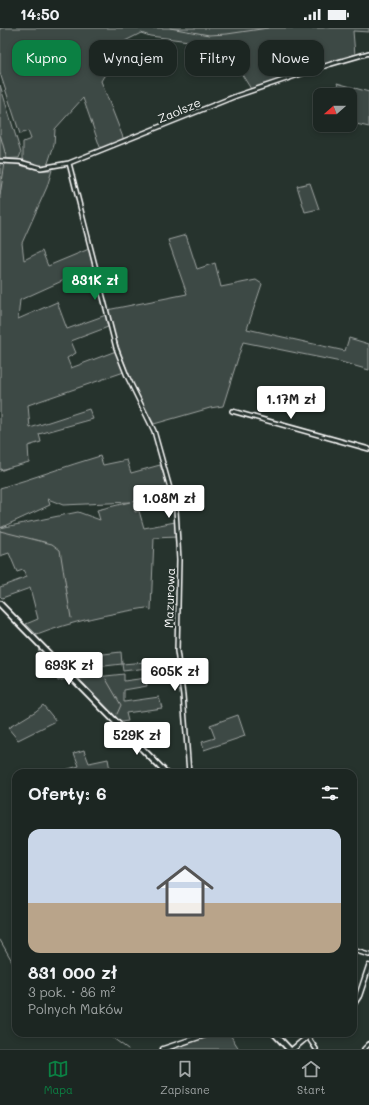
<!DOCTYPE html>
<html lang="pl">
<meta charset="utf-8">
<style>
:root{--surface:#1c2622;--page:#252e2a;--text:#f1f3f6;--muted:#a0a5a5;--line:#3a4340;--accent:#0b8043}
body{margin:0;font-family:Mali,sans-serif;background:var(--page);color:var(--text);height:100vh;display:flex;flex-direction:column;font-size:15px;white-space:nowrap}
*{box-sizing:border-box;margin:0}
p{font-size:13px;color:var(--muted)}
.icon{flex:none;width:22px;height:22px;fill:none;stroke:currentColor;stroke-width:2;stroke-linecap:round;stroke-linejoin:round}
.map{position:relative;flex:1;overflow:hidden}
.details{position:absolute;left:12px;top:741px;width:345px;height:268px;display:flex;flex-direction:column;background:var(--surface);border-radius:12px;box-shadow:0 2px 6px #0003,0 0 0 1px var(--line)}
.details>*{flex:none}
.top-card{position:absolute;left:12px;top:12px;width:345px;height:36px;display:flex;gap:8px}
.needle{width:26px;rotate:249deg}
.buttons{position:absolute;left:313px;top:60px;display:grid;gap:8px}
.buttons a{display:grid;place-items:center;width:44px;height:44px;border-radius:8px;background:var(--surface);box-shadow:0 2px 6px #0003,0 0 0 1px var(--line);font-size:20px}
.price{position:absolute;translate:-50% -34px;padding:0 9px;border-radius:4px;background:#fff;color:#222;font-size:13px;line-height:26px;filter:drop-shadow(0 1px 2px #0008)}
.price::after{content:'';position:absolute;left:50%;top:24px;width:12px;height:9px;margin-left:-6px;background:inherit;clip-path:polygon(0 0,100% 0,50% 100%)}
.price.on{background:var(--accent);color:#fff}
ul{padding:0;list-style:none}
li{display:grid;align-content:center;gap:8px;height:212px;padding:0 16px}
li+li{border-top:1px solid var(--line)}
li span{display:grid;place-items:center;height:124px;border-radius:12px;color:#555}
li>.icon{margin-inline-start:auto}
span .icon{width:72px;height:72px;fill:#fffc;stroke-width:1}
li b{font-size:17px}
h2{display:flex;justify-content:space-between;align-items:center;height:48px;padding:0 16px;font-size:17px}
.chip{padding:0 14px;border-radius:12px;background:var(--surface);box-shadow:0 2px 6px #0003,0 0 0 1px var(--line);font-size:14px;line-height:36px}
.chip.on{background:var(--accent);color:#fff}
.status{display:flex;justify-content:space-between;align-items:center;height:28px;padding:0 20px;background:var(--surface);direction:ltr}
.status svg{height:11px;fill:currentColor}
.tab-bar{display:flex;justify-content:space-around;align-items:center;height:56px;border-top:1px solid var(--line);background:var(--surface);font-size:11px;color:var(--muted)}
.tab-bar a{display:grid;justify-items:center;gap:2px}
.tab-bar .on{color:var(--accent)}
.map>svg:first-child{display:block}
.green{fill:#3e4944;stroke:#9ea4a2}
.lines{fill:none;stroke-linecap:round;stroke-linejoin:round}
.stream{stroke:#a4a9a7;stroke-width:1}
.minor-casing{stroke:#fff;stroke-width:6}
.tertiary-casing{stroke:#fff;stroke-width:7}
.secondary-casing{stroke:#fff;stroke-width:8}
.minor{stroke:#26332d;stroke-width:3}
.tertiary{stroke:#26332d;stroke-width:4}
.secondary{stroke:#26332d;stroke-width:4.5}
.labels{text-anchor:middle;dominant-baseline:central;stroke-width:4;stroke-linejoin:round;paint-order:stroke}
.street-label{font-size:12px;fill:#fff;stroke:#26332d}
</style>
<div class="status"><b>14:50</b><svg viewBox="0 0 49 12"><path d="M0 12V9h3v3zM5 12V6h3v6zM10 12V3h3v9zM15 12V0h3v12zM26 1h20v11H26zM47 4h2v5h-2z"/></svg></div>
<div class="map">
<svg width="369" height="1021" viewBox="0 0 369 1021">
<rect width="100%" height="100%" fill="#26332d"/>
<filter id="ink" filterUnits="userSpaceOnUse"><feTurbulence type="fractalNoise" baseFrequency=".025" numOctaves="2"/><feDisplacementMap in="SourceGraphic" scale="8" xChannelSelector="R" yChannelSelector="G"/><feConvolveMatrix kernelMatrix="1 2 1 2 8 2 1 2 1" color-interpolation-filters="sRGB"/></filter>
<g filter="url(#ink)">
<path class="green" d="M0,0H369V4L353,3L355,27L251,61L226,21L210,30L205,21L191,25L189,13L150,8L141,5L125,13L101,53L124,112L101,122L83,70L55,101L54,117L47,138C38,138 30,138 23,131V114L31,111L28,103L20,106L0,45Z
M337,55L369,64V99L352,95L350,90V67H342Z
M0,57L21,125L19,130L0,131Z
M0,134C19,134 33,144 52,142L47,159L22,215L24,232L42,223L48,238L89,221L93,239L20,272L18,291L57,274L67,301L106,287L108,299L71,313L76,325L67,330L71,340L116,323L124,344L28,377L30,400L89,381L93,391L39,406L41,414L28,418L29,434L0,442Z
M310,155L319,181L305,184L297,158Z
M186,207L197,241L215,235L221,259L256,252L262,256L247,301L345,323L349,310L369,316V342L341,334L243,314L223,378L210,380L154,396C132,359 119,323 107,282L187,266L168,212Z
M100,428L103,437L127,432L131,445L160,437L170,464L133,473L135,484L139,483L144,500L175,494L177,509L154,510L151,582L146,580C108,586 73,593 37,607L26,596L38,591L30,560L2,570L0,568V559L27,549L23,542L17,544L9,525L0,528V500L78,484L100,492L97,482L130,474L63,477L48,471L50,477L0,500V460C34,450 66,438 100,428Z
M38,619L68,650L58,653L55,646L47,648L42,638Z
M121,624L122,636L146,634L147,640L123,643L122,636L96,639L95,627Z
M124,646V653L146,650L147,658L124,662V674L159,669L162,680L126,685L128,693L121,694L79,651Z
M43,677L56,693L18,712L8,700L36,683Z
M238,687L245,708L204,722L202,714L215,710L210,697Z
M84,722L89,735L108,731L110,742L97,745H54L79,738L74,725Z
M221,1005H229L239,1021H167Z"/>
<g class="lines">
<path class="stream" d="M170,0L209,7L227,6L268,0
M0,106L6,128L0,167
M0,443L8,440
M0,503L52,516L60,522L71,590
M106,651L121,677L117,686
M0,912L16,940
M106,1005L128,1021"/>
<g class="minor-casing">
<path id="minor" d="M0,133L20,134L41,140L69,135L236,68L331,36L369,25
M69,135L116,320L127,348L154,403L176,482L179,532L177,623L183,667L189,745
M232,383L369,421
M353,922L369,927
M308,1009L316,1021
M364,1021L369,1016"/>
</g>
<g class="tertiary-casing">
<path id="tertiary" d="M353,977L359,968L369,938
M163,1021L211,1005
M293,1021L312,1005"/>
</g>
<g class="secondary-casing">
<path id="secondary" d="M0,576L166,745
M274,1005L289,1021"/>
</g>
<use href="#minor" class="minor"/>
<use href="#tertiary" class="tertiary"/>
<use href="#secondary" class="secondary"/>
</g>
</g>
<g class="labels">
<g class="street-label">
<text transform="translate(179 82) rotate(-23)">Zaolsze</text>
<text transform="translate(169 570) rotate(-88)">Mazurowa</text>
</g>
</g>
</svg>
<div class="buttons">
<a><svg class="needle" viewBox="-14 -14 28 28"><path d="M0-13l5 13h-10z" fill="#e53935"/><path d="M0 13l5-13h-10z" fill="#a0a5a5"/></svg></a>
</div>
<b class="price on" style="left:95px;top:273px">831K zł</b>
<b class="price" style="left:291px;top:392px">1.17M zł</b>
<b class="price" style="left:169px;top:491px">1.08M zł</b>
<b class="price" style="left:69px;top:658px">693K zł</b>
<b class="price" style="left:175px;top:664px">605K zł</b>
<b class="price" style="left:137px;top:728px">529K zł</b>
<div class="top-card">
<a class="chip on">Kupno</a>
<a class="chip">Wynajem</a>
<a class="chip">Filtry</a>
<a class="chip">Nowe</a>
</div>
<section class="details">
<h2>Oferty: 6<svg class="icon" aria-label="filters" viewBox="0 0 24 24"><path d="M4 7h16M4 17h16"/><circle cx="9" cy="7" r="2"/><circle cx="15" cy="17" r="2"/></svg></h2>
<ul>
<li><span style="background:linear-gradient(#c9d6e8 60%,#b9a48a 0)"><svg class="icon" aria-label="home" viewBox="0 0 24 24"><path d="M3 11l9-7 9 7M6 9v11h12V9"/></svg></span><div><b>831 000 zł</b><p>3 pok. · 86 m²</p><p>Polnych Maków</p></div></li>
</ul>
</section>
</div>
<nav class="tab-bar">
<a class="on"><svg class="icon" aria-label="map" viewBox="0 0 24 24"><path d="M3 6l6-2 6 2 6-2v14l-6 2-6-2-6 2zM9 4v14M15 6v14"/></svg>Mapa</a>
<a><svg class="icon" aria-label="saved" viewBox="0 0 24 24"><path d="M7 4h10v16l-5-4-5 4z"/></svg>Zapisane</a>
<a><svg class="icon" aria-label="home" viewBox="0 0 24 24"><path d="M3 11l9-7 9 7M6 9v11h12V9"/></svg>Start</a>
</nav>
